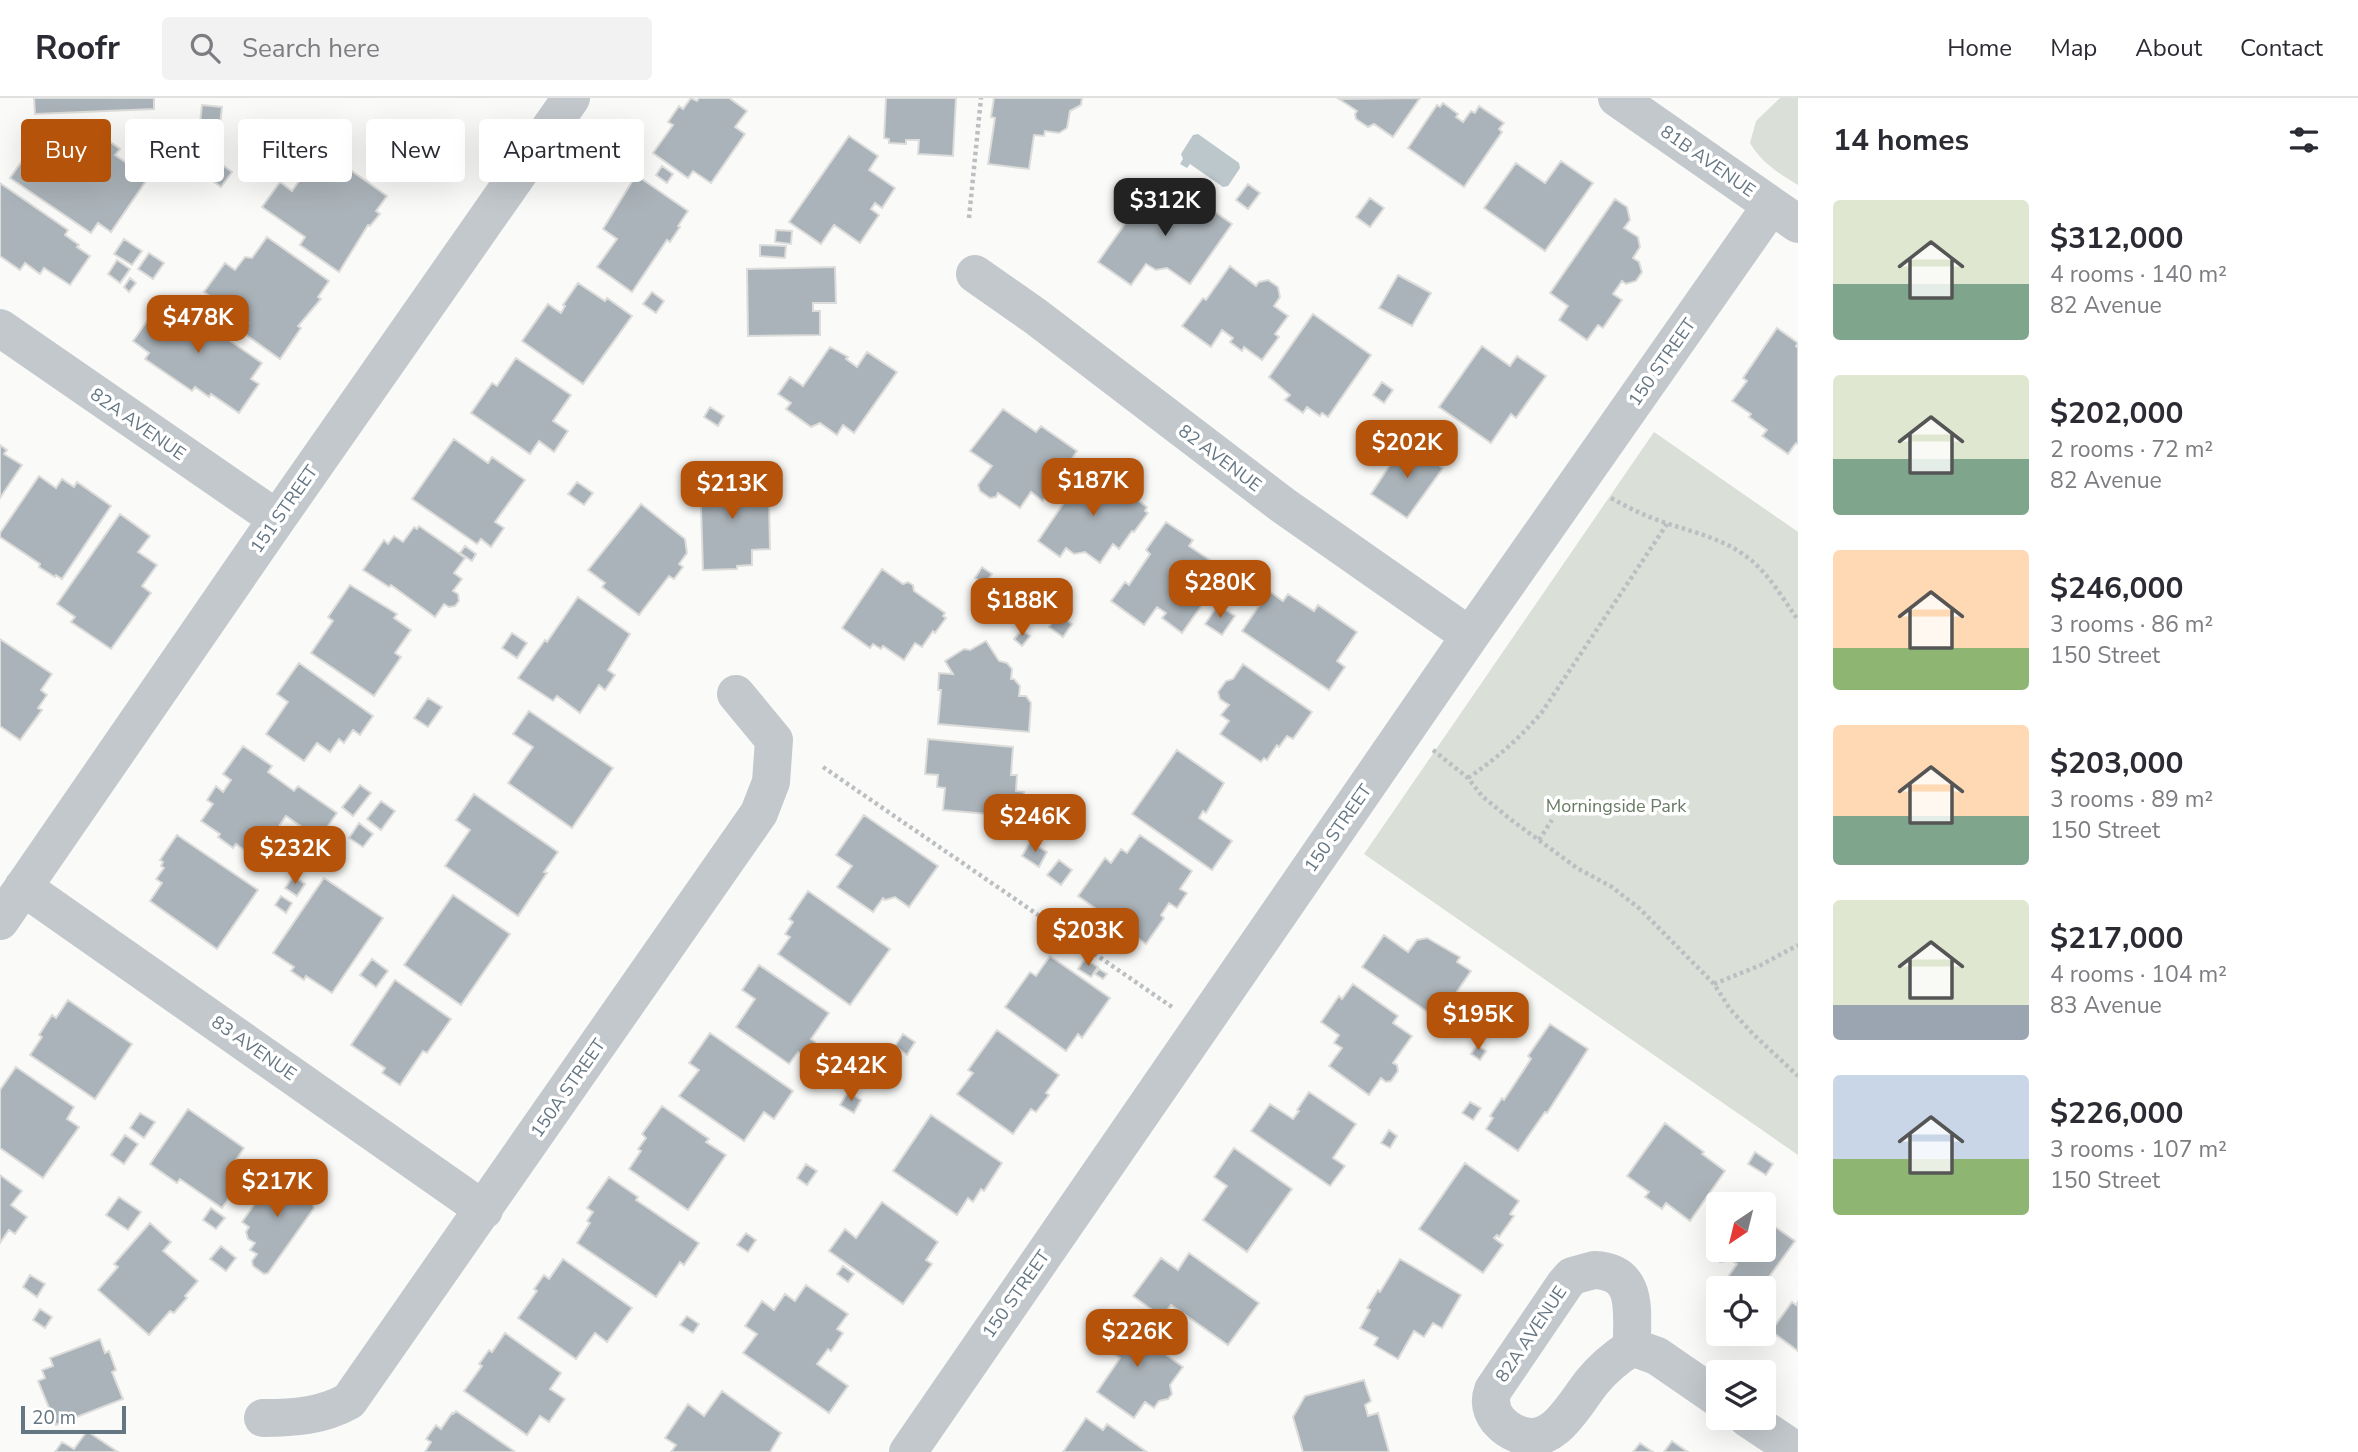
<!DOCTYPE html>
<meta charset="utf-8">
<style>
:root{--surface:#fff;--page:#f2f2f3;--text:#2b2b33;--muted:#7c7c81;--line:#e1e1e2;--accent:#b45309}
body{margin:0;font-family:"Nunito Sans",sans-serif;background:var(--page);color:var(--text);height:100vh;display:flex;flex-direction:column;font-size:26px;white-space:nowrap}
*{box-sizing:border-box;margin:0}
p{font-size:23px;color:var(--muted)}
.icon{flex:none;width:38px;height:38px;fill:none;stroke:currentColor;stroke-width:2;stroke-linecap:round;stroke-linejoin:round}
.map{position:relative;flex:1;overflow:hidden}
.drawer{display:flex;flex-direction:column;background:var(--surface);width:560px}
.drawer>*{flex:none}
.top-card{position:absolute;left:21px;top:21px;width:665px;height:63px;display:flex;gap:14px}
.needle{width:46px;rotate:215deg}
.tools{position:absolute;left:1706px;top:1094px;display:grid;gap:14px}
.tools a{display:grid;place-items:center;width:70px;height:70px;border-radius:7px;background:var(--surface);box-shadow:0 7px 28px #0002;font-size:35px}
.scale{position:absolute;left:21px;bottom:18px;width:105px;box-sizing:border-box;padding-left:7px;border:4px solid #657683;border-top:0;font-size:19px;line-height:24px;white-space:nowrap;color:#657683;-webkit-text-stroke:5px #fff;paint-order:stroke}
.price{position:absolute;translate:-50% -60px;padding:0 16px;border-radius:14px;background:var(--accent);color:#fff;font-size:23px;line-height:46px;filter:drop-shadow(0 2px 4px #0008)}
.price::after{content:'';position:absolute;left:50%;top:42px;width:21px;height:16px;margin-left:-10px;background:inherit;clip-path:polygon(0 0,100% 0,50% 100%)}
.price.selected{background:#222;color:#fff}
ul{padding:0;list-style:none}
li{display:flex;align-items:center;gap:21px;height:175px;padding:0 35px}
li span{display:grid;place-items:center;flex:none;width:196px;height:140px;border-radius:7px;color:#555}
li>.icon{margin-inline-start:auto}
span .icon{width:84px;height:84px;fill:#fffc;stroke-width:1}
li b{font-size:30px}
h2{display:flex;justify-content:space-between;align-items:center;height:84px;padding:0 35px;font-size:30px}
.tag{padding:0 24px;border-radius:7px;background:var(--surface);box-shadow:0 7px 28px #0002;font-size:24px;line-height:63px}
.tag.selected{background:var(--accent);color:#fff}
header{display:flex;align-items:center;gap:42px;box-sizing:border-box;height:98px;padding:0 35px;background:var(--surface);border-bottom:2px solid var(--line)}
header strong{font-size:33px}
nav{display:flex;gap:38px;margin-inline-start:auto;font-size:24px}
.search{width:490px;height:63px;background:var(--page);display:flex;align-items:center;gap:18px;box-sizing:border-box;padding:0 24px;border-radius:7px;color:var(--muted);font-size:26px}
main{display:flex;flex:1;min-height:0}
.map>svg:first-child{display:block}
.green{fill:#dadfd7}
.water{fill:#bbc7cb}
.building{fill:#aab3b9;stroke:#dcdcda;stroke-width:2}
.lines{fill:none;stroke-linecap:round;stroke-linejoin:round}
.path{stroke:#bbbfc2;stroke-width:4.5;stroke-dasharray:3.5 3.5;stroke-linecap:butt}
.minor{stroke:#c3c8cc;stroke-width:38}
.labels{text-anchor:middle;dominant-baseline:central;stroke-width:7;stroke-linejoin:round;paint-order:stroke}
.street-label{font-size:18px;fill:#657683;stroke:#fff}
.park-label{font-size:18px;fill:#687a64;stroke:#fff}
</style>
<header>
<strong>Roofr</strong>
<div class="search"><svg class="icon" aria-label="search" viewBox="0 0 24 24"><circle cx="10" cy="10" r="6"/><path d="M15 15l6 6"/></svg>Search here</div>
<nav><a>Home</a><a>Map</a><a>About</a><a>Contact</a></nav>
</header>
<main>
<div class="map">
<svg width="1798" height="1354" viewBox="0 0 1798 1354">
<rect width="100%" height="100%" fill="#fafaf8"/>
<path class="green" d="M1780,0H1798V87C1778,75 1762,65 1750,45L1756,23Z
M1654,334L1798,434V1057L1364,756Z"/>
<path class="water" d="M1198,36L1239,65L1240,70L1228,88L1223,89L1190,66L1187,70L1180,66L1183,61L1181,56L1193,37Z"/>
<path class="building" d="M34,0H154V11L35,16Z
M691,0L697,3L699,0H729L747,13L735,29L745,36L711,85L693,73L688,80L653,55L673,27L668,24L679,8L683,11Z
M886,0H956L953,58L918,56L919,42H906V46L889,45V41L884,40Z
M994,0H1082L1081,7L1070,13L1067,30L1059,35L1045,33L1044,38L1034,37L1029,71L988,66L995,20L991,19Z
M1420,0L1393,39L1374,26L1368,29L1356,21L1355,16L1357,13L1339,1Z
M1443,5L1458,16L1456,19L1463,24L1471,13L1475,15L1479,8L1504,25L1499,31L1502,34L1464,89L1408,50L1437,7L1440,9Z
M202,7L222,9L220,27L200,25Z
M76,30L91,40L95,33L120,51L115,57L148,80L111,134L98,125L91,135L10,80L33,47L47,57L50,52L48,50L57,36L67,43Z
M849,38L878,58L869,72L895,90L882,110L875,105L871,111L879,117L860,145L834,127L821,146L789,124Z
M325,59L344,72L346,69L387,98L376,113L380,116L370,128L368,127L339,174L300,147L305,139L262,109L280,84L292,93L303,77L310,81Z
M217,63L232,74L221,89L206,78Z
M1561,63L1593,85L1545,153L1484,110L1516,65L1545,85Z
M662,68L673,76L667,85L656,77Z
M636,77L688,113L678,128L680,129L670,144L667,142L632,194L597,169L617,141L603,131Z
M0,85L68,132L65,137L79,147L77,149L90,158L70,187L44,170L40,176L25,165L20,172L0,158Z
M1153,86L1194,115L1201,104L1232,126L1190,186L1167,170L1156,172L1146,166L1131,187L1098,164Z
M1248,86L1260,95L1248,111L1236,102Z
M1370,100L1384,110L1370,129L1356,119Z
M1615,101L1627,109L1630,122L1624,130L1638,139L1640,149L1633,160L1639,164L1642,174L1636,183L1626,186L1622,183L1613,196L1622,202L1603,230L1598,227L1587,242L1559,222L1568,208L1550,195Z
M776,132L792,133L791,146L775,144Z
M267,139L329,183L318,199L321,201L298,228L301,230L280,261L242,234L248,225L204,194L225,165L235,172L245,159L252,160Z
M124,141L142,153L132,167L114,156Z
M760,147L786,148L785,160L760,158Z
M149,155L164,165L153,181L138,171Z
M117,162L130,171L120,185L108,176Z
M1230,168L1256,188L1259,184L1268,182L1278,189L1280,199L1274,208L1288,218L1275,236L1279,239L1262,262L1244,249L1242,253L1230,244L1233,240L1222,232L1211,249L1182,228L1203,200L1206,202Z
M835,169L836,205H813V213H820V237L748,238L747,171Z
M1398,177L1431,195L1412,228L1379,210Z
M130,180L136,185L129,194L124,189Z
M578,185L605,203L607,200L632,218L583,286L522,243L548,206L561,215L565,208L563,207Z
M652,194L664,203L656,215L643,206Z
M165,198L262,265L251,281L259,286L239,315L211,296L209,299L195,289L192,293L145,261L149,255L133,243Z
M1313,216L1371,257L1328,319L1322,315L1320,318L1307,309L1303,315L1285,302L1290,297L1269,279Z
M1777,230L1798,245L1796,248L1798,250V346L1796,345L1788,356L1762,338L1767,332L1749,319L1751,316L1732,303L1747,283L1743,280Z
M1482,248L1510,268L1517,258L1546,278L1516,320L1511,316L1491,345L1439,309Z
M830,249L848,259L846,261L857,269L867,254L897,274L854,335L843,327L837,337L820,325L811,329L786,311L791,305L778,296L790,279L803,288Z
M516,260L571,297L553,323L568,333L554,354L539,343L530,356L471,315L492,285L497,288Z
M1382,284L1393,292L1384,305L1373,297Z
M710,309L724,318L718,328L704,319Z
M1003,311L1036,334L1041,328L1077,353L1043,403L1031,394L1020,410L998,395L996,399L990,400L980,393L978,387L992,368L970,353Z
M454,341L488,365L492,359L525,382L495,424L504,430L491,449L481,441L477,446L412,401Z
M1405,344L1443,370L1407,420L1371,396Z
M0,347L7,352L4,356L22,367L0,400Z
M1090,366L1117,385L1112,393L1123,401L1126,398L1130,401L1132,398L1147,409L1145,413L1148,415L1134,434L1132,433L1119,451L1113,446L1100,465L1085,454L1074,456L1066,450L1060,459L1038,443Z
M736,367L740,371L741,384H750V401H769L770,451L752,452V467L737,468V471L703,472L700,378H721V372L725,368Z
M39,378L56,390L62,381L74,389L77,384L111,408L62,481L56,477L55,479L39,469L40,466L0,439V435Z
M577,384L593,395L584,407L568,396Z
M641,406L685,441L687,455L679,466L683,469L674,481L669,478L639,517L602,489L605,485L588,472Z
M120,416L150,438L138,454L157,467L142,488L151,495L111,551L71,524L75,519L57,506Z
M1166,424L1193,442L1189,448L1226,473L1182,535L1162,520L1166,515L1157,509L1144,527L1111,503L1125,484L1129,487L1150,456L1146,452Z
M419,428L465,460L454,475L462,481L453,493L458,496L459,503L455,508L449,509L444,506L435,519L391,487L389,489L363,472L384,442L388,446L394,438L403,444L414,429L417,431Z
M465,448L476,456L472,463L460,455Z
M982,469L992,476L984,487L975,480Z
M882,471L903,486L908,484L913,487L914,493L945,515L943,518L946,520L935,535L933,533L922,549L915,545L904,562L883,548L881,551L873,546L870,550L842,530Z
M350,487L397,516L394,520L411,532L395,555L401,559L374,598L311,555L333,523L328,519Z
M1269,493L1283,503L1288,496L1314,513L1318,507L1357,534L1337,563L1345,569L1329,592L1242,533Z
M578,499L630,536L608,572L615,577L605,592L599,587L580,615L557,598L553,603L518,580L545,542L547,544Z
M1218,507L1235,518L1222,537L1205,526Z
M1058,516L1072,526L1063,539L1049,529Z
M1022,532L1030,538L1022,548L1014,541Z
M512,535L527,545L517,560L502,550Z
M0,541L52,576L41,592L47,597L38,610L42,612L20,642L0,628Z
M986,543L999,563L1007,565L1012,571L1011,581H1014L1020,588L1019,598H1026L1031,605L1029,634L938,626L941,592H938L939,575L953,576L945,563L964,551L970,552Z
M299,565L373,618L360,637L353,632L344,645L339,641L330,654L317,645L304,663L266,636L288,604L277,596Z
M1243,566L1312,614L1293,641L1287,638L1279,649L1277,647L1267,662L1264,660L1261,664L1220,636L1229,623L1221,617L1229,607L1220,601L1218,594L1226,583L1233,581Z
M428,600L442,609L428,629L414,620Z
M529,613L613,670L572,730L508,685L533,649L513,636Z
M928,641L1013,649L1011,677H1017L1016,693L1024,694L1022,719L943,712L945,690L937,689L938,677L925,676Z
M243,648L272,668L268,674L294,693L298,688L337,715L319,741L286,718L273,737L285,744L268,769L236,746L233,750L218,739L220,736L201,723L213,706L207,702L216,688L223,694L231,682L223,676Z
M1177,652L1224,685L1206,715L1203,713L1199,720L1232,743L1212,772L1132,716Z
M360,687L371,695L353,718L342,709Z
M474,696L558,754L544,774L547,775L518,818L445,768L470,732L456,722Z
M381,703L395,713L381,732L367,721Z
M864,717L938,768L909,809L895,799L885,802L883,800L873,814L837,789L852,768L836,757Z
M359,725L373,736L363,749L349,740Z
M177,737L258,792L217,851L150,803L162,785L156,781L164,770L161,768L163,764L160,762Z
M1140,737L1192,773L1180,791L1187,795L1177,810L1169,805L1161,817L1164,820L1146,846L1078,798L1105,760L1111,765L1121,751L1127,755Z
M1030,744L1047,754L1039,769L1022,758Z
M1059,762L1072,772L1061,787L1047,777Z
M294,778L305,786L297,798L285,790Z
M324,780L383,820L332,895L306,878L304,882L291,873L294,869L273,855Z
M808,793L890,851L850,907L778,856L790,839L785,836L793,824L789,821Z
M453,797L510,836L461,907L404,867Z
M281,798L292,805L286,815L275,807Z
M1384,837L1408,854L1417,842L1427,840L1460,859L1457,864L1471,873L1438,921L1362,869Z
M1050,858L1110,900L1082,940L1078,936L1066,953L1005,909L1030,874L1036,878Z
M372,861L388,873L376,889L360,877Z
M1085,861L1098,869L1091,879L1078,871Z
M759,867L829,915L811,941L815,944L817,951L812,958H804L798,954L789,966L736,929L755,901L742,892Z
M1099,871L1107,876L1103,881L1095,876Z
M395,882L451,921L427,955L423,953L400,987L382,975L385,970L351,947Z
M1353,886L1398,918L1393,925L1412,938L1393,965L1397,967L1398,973L1391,983L1386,984L1381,980L1369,997L1329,968L1342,950L1334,945L1339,937L1321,924L1339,898L1342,901Z
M68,902L132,946L95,1001L30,957L42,939L39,937L52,917L56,920Z
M1550,926L1588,951L1547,1015L1545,1014L1518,1053L1486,1031L1493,1020L1490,1018L1502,1000L1504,1002L1531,961L1528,958Z
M997,932L1059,977L1046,995L1049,997L1036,1014L1031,1011L1013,1036L957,996L973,975L968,972Z
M710,935L793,993L774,1021L764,1014L744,1043L679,998L699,972L689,965Z
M903,936L915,944L907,957L895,948Z
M1477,947L1486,953L1480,962L1471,956Z
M16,969L74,1009L67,1021L79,1029L43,1080L0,1050V992Z
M848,994L861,1002L854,1015L840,1007Z
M1309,994L1356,1026L1333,1060L1345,1068L1330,1088L1251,1033L1270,1006L1293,1021L1299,1013L1297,1012Z
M1470,1004L1481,1010L1473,1022L1462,1015Z
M662,1008L709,1041L706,1044L726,1057L688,1112L629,1071L641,1053L638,1051L646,1040L642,1036Z
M188,1011L244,1050L234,1065L247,1073L222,1110L180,1081L177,1085L150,1066Z
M140,1015L155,1024L144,1040L130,1030Z
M931,1017L1002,1065L984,1093L981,1091L973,1104L968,1100L957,1117L893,1073Z
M1665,1025L1704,1054L1702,1056L1725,1073L1690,1123L1666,1105L1662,1111L1645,1099L1649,1094L1627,1078Z
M1389,1032L1397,1038L1390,1050L1381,1045Z
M125,1037L138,1046L124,1066L111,1057Z
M1234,1050L1292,1091L1247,1154L1203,1122L1227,1088L1214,1079Z
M1755,1054L1773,1066L1766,1077L1748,1066Z
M1465,1065L1519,1103L1510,1116L1514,1118L1499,1139L1497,1137L1494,1140L1503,1147L1483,1175L1419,1131Z
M806,1066L817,1073L807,1087L797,1080Z
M279,1071L306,1090L303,1093L311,1099L314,1110L268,1175L264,1176L253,1168L252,1163L257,1156L250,1152L255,1145L248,1141L246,1134L249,1129L242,1124Z
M0,1077L22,1093L11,1107L27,1119L15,1136L9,1132L0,1145Z
M609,1079L638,1099L636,1102L699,1145L684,1167L680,1164L656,1199L577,1145L590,1125L587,1123L593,1114L587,1110Z
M119,1099L141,1114L128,1132L106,1117Z
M882,1104L938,1144L926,1162L932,1166L903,1206L829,1153L845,1131L856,1140Z
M211,1110L225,1120L216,1131L203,1122Z
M1764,1121L1795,1143L1761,1190H1720L1737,1166L1729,1161L1727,1163L1720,1164L1712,1158L1710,1148L1718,1136V1152H1764Z
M150,1125L171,1144L163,1153L198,1183L185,1198L187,1200L174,1215L170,1213L149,1237L98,1192L118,1169L114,1166Z
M746,1135L756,1142L748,1154L737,1147Z
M221,1148L236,1160L226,1173L210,1161Z
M1189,1155L1259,1205L1228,1247L1171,1207L1162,1219L1133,1198L1161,1160L1178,1172Z
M563,1161L632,1210L607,1244L595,1235L576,1261L518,1220L537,1193L534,1191L544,1177L549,1181Z
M1400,1161L1461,1197L1442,1230L1433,1225L1424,1239L1414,1233L1398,1261L1374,1247L1378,1240L1360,1230L1370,1212L1367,1210L1378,1192L1380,1194Z
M843,1168L854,1176L848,1184L837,1176Z
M30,1177L45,1186L37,1199L23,1189Z
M806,1187L848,1216L837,1231L843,1235L831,1253L828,1251L817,1266L848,1288L829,1315L743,1255L757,1236L745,1228L762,1203L774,1212L785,1196L795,1203Z
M1792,1204L1796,1207L1798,1204V1253L1771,1233Z
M40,1211L52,1219L45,1230L33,1222Z
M1121,1217L1153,1240L1150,1245L1183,1269L1170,1287L1172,1296L1168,1301L1159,1303L1154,1310L1145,1304L1134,1320L1097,1294L1120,1260L1100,1246Z
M687,1218L699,1226L693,1235L680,1227Z
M505,1235L561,1275L550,1291L565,1301L549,1324L540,1318L527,1337L464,1293L482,1268L479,1266L489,1252L492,1254Z
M100,1241L105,1255L109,1253L116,1272L112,1274L123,1301L56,1327L38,1283L45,1280L42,1272L53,1268L50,1260Z
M1364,1282L1371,1303L1365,1307L1368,1318L1378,1315L1389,1354H1303L1293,1319L1305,1298Z
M722,1293L781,1335L770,1354H671L676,1347L665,1340L688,1306L704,1318Z
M456,1313L514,1353L513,1354H425L431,1344L426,1341L436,1327L441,1331L452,1315L453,1316Z
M1086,1320L1103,1332L1107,1326L1147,1354H1063Z
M87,1333L118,1354H55L62,1344L74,1351Z
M1672,1343L1688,1354H1664Z
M1640,1345L1653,1354H1633Z"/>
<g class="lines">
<path class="path" d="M969,120L981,0
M1611,400C1629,410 1647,419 1666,425C1696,435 1725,441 1751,462C1770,478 1784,502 1798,522
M1433,652L1468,680L1482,698L1510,721L1577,770L1612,789L1640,811L1714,886L1730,911L1753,936L1798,978
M823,669L1172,909
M1468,680C1496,661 1520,640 1542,614L1667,426
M1539,742L1552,722
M1714,886L1761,867L1798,847"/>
<path class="minor" d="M1617,0L1798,126
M975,176L1035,218L1284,408L1470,538
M0,230L277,421
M23,789L484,1112
M0,823L277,421L571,0
M1594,1172C1641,1174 1631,1216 1632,1249C1617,1259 1603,1270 1592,1284C1574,1306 1554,1349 1520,1337C1511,1334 1504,1329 1498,1322C1491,1313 1489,1303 1493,1292L1565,1186L1572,1178Z
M1632,1249L1657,1258L1718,1300
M263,1320C294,1320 322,1318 349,1303L759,715L771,684L774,642L736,596
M1747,1320L1798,1354
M908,1354L1470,538L1771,108"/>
</g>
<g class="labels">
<g class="street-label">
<text transform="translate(1708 63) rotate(35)">81B AVENUE</text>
<text transform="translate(1662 264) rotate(-55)">150 STREET</text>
<text transform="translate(138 326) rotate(35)">82A AVENUE</text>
<text transform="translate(1220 360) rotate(37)">82 AVENUE</text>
<text transform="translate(284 411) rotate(-55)">151 STREET</text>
<text transform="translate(1338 730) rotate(-55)">150 STREET</text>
<text transform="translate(254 950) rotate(35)">83 AVENUE</text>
<text transform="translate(568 990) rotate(-55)">150A STREET</text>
<text transform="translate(1016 1196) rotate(-55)">150 STREET</text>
<text transform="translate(1531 1236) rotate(-56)">82A AVENUE</text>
</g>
<g class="park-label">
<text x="1616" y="708">Morningside Park</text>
</g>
</g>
</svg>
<div class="tools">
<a><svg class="needle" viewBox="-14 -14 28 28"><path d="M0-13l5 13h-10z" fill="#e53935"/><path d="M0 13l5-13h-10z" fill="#7c7c81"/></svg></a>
<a><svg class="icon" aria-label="locate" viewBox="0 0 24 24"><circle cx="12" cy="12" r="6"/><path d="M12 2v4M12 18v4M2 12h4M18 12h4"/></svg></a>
<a><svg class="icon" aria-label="layers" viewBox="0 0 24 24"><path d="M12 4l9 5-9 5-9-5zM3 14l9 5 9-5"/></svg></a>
</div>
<div class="scale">20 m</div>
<b class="price selected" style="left:1165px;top:140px">$312K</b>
<b class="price" style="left:198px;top:257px">$478K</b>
<b class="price" style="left:1407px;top:382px">$202K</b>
<b class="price" style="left:1093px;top:420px">$187K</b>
<b class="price" style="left:732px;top:423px">$213K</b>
<b class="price" style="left:1220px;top:522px">$280K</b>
<b class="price" style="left:1022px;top:540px">$188K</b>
<b class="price" style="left:1035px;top:756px">$246K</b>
<b class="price" style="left:295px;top:788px">$232K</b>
<b class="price" style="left:1088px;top:870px">$203K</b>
<b class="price" style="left:1478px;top:954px">$195K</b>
<b class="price" style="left:851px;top:1005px">$242K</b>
<b class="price" style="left:277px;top:1121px">$217K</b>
<b class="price" style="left:1137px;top:1271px">$226K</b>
<div class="top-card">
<a class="tag selected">Buy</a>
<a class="tag">Rent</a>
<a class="tag">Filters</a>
<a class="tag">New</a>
<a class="tag">Apartment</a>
</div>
</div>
<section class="drawer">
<h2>14 homes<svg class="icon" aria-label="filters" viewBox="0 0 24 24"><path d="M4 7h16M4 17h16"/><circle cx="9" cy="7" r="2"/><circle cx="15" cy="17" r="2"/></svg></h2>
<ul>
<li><span style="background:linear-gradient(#dfe7d0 60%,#7fa58c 0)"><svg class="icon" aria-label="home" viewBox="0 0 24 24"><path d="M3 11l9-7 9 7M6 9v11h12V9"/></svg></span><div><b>$312,000</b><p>4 rooms · 140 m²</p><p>82 Avenue</p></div></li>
<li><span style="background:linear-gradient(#dfe7d0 60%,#7fa58c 0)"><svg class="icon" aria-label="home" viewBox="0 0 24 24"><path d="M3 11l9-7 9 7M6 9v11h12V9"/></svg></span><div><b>$202,000</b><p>2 rooms · 72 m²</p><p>82 Avenue</p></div></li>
<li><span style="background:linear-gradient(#ffd9b3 70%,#8fb573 0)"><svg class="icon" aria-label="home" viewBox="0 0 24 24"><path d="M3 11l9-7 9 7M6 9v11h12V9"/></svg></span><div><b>$246,000</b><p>3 rooms · 86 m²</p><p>150 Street</p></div></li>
<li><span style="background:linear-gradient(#ffd9b3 65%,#7fa58c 0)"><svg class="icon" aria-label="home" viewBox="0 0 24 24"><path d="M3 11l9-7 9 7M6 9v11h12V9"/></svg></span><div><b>$203,000</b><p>3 rooms · 89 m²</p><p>150 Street</p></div></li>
<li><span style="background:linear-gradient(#dfe7d0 75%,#9aa5b1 0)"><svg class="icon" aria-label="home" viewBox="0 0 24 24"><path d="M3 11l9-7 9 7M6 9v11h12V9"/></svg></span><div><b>$217,000</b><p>4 rooms · 104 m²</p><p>83 Avenue</p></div></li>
<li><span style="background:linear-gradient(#c9d6e8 60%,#8fb573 0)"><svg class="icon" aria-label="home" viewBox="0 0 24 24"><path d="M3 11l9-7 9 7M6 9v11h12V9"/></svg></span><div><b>$226,000</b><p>3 rooms · 107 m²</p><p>150 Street</p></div></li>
</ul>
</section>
</main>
